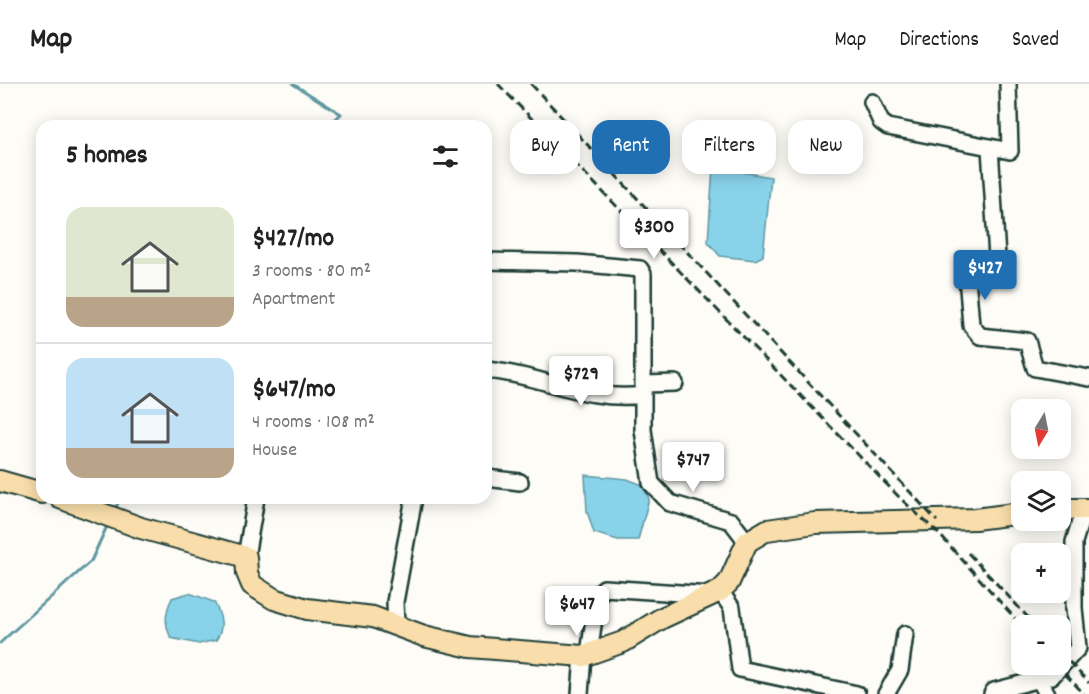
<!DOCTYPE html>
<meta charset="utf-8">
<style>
:root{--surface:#fff;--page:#f6f6f6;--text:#222;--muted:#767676;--line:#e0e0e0;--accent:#1f6fb2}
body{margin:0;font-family:Dekko,sans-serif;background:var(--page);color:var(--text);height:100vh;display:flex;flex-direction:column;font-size:22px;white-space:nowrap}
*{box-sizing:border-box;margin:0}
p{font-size:20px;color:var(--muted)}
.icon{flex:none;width:33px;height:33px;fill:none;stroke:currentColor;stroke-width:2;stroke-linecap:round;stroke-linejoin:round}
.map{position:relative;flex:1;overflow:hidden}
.drawer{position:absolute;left:36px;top:36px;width:456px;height:384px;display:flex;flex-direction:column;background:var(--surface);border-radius:18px;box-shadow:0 3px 15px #0003}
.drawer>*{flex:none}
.hud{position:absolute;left:510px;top:36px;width:489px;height:54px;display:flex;gap:12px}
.needle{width:39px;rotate:190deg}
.controls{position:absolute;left:1011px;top:315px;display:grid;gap:12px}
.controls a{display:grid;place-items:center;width:60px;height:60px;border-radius:12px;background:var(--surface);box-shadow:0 3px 15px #0003;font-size:30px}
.price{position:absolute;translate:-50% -51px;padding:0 14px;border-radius:6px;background:#fff;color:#222;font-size:20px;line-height:39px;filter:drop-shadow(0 2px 3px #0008)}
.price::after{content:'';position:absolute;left:50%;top:36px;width:18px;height:14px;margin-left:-9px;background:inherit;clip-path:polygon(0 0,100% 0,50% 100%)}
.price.current{background:var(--accent);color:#fff}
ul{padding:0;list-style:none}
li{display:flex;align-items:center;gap:18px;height:150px;padding:0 30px}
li+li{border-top:2px solid var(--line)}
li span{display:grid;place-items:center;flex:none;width:168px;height:120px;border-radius:18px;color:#555}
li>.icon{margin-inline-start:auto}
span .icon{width:72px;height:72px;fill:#fffc;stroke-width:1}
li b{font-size:26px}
h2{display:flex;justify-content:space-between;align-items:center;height:72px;padding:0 30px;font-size:26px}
.chip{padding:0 21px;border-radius:18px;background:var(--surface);box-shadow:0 3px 15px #0003;font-size:21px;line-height:54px}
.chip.current{background:var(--accent);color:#fff}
header{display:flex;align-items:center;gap:36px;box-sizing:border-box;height:84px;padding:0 30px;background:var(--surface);border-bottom:2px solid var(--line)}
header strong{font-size:28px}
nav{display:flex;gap:33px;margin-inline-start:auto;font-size:21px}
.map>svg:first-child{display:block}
.water{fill:#89d3ea;stroke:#5f97a1;stroke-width:1.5}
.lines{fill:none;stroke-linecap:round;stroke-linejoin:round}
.stream{stroke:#5f97a1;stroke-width:3}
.minor-casing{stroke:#1f3d34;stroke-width:20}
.major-casing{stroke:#1f3d34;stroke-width:24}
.minor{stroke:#fdfcf7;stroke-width:15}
.major{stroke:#f9deab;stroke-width:20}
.rail{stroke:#1f3d34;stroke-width:3;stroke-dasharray:9 4.5;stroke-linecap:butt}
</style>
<header>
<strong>Map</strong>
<nav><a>Map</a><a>Directions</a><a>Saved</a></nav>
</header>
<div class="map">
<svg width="1089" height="610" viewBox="0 0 1089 610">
<rect width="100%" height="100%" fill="#fdfcf7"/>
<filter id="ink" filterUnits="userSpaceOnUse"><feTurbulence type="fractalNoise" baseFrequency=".0167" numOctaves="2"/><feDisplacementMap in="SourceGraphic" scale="12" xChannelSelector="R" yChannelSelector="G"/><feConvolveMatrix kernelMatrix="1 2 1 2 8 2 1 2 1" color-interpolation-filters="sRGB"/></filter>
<g filter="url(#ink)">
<path class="water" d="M713,83L771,93L763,172L755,176L720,172L708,158Z
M585,391L627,395L643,401L649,415L638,456H618L594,449L587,427Z
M189,509L214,518C221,531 225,543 216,556L199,560L171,554C164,540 165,528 172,514Z"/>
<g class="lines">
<path class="stream" d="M293,0L341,30L328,42
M115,426L120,414
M0,559L91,477L108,440"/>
<g class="minor-casing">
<path id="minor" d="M872,18L881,38L888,43L1010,67L1008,0
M990,64L997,173L967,192L971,241L980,252L1027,257L1035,284L1089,294
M486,177L577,179L640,185L643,190V346L651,399L670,419L731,437L747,458
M486,286C538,290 589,319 642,311L646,300L675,299
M486,394L520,398
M246,473L256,414
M720,507L732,524L740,585L857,610
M396,540L395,518L414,414
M589,570L597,513L604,504L711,511
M1039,595L1047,610
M580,610L583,572
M886,610L900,586L905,550
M992,610L994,607L1052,592L1078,564L1074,524V458L1084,425"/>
</g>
<g class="major-casing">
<path id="major" d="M0,397L42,409
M60,414L141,444L246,473L247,489L252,501L274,515L307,525L373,533L424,552L470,563L583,572L623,558L662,534L720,507L729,498L747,458L767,446L815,439L975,435L1022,429
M1060,425H1089"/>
</g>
<use href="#minor" class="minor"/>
<use href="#major" class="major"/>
<path class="rail" d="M498,0L901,415L939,450L1022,542
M531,0L937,437
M968,469L1036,542
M1060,568L1089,599
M1056,580L1084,610"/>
</g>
</g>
</svg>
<div class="controls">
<a><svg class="needle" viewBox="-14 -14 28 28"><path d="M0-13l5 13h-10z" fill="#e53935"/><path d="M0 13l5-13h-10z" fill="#767676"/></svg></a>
<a><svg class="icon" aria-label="layers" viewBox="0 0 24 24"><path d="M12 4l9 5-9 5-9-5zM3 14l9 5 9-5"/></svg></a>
<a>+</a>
<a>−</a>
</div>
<b class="price" style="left:654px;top:176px">$300</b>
<b class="price current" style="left:985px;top:217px">$427</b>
<b class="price" style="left:581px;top:323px">$729</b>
<b class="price" style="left:693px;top:409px">$747</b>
<b class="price" style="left:577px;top:553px">$647</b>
<div class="hud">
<a class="chip">Buy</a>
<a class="chip current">Rent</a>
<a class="chip">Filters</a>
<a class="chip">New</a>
</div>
<section class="drawer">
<h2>5 homes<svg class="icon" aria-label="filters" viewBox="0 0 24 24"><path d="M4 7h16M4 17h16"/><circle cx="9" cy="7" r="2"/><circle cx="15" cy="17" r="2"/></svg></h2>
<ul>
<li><span style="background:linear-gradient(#dfe7d0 75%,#b9a48a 0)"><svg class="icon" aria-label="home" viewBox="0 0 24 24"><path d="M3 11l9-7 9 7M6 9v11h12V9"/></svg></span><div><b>$427/mo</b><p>3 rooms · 80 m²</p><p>Apartment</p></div></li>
<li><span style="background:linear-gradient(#bfe0f5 75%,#b9a48a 0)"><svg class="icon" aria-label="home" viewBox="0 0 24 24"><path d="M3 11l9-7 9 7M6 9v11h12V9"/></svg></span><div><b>$647/mo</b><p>4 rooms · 108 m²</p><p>House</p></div></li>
</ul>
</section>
</div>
